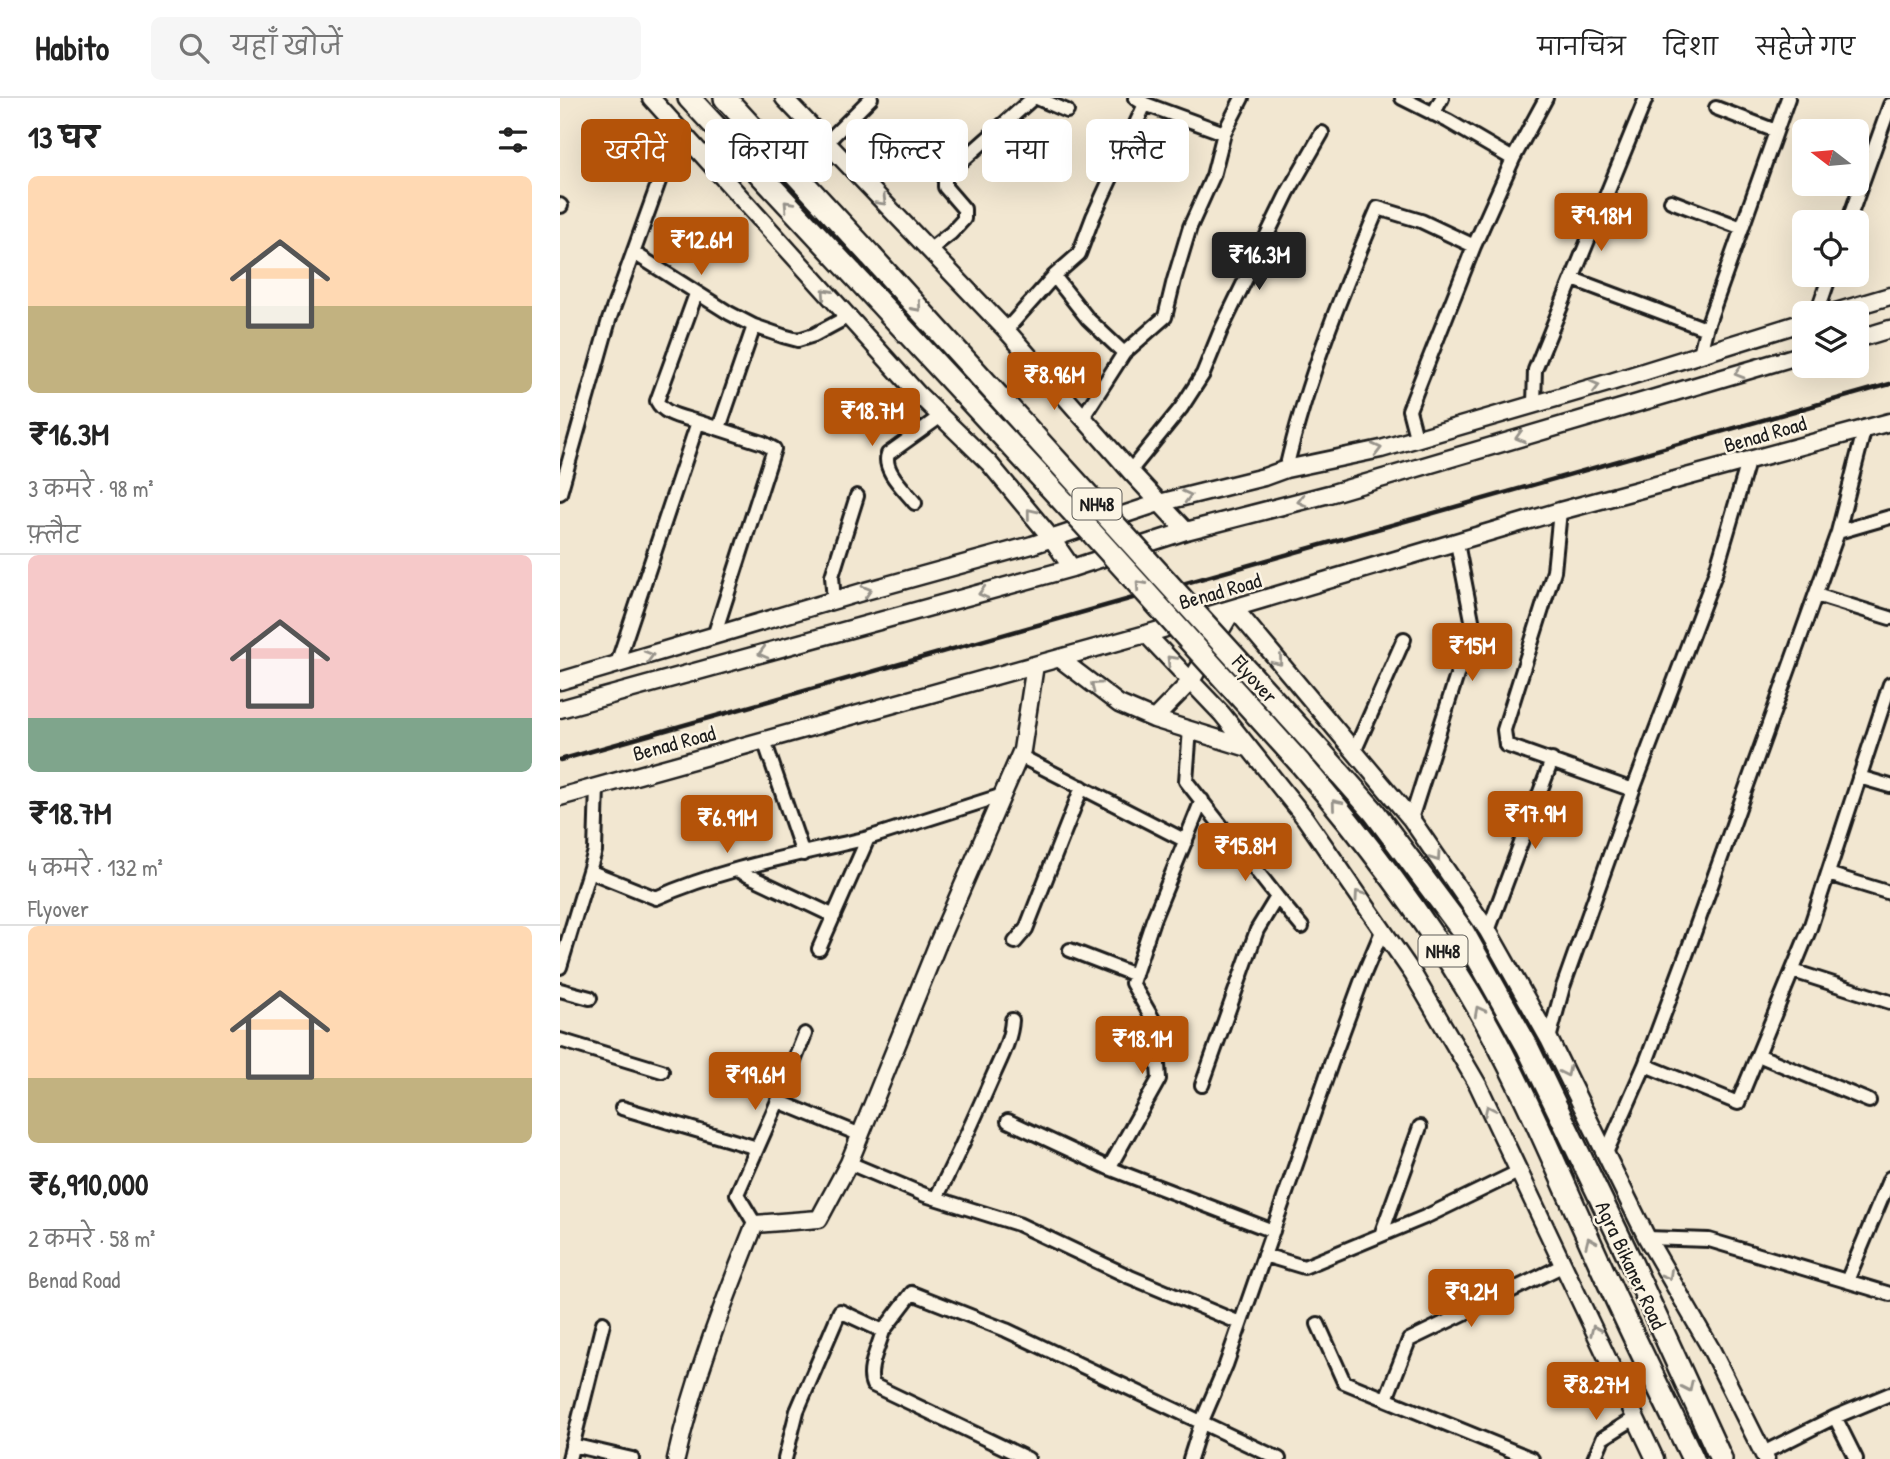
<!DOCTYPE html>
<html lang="hi">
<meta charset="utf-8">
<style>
:root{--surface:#fff;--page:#f6f6f6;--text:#222;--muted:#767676;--line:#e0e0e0;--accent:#b45309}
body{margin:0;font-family:"Patrick Hand","Playpen Sans Deva",sans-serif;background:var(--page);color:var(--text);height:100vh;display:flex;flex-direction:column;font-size:26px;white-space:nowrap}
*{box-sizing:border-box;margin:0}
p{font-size:23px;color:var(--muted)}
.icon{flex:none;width:38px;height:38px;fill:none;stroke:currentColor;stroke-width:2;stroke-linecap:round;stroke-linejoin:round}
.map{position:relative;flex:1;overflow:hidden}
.drawer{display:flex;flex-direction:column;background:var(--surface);width:560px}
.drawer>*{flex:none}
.guide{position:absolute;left:21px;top:21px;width:665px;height:63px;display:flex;gap:14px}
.needle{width:46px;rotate:286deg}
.buttons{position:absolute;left:1232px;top:21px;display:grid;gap:14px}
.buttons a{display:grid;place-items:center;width:77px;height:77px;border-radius:10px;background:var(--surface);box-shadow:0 7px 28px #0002;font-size:35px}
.price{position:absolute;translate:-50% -60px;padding:0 16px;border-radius:7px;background:var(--accent);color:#fff;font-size:23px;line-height:46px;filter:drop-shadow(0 2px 4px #0008)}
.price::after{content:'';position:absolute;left:50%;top:42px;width:21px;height:16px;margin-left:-10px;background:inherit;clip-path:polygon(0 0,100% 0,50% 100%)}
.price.active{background:#222;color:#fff}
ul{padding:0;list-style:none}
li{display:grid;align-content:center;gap:14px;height:371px;padding:0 28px}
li+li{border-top:2px solid var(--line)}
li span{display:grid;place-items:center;height:217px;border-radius:10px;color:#555}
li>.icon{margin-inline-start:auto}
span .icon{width:126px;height:126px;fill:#fffc;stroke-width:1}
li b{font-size:30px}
h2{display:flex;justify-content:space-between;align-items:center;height:84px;padding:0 28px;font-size:30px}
.tag{padding:0 24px;border-radius:10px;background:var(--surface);box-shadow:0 7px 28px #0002;font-size:24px;line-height:63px}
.tag.active{background:var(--accent);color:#fff}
header{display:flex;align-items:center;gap:42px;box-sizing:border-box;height:98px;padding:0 35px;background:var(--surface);border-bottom:2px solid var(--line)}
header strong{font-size:33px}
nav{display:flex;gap:38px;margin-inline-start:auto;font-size:24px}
.search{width:490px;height:63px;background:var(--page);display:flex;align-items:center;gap:18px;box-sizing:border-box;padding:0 24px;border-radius:10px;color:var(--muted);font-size:26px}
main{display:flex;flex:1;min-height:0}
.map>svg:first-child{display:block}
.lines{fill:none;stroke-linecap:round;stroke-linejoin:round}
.street-casing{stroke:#1c1c1c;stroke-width:18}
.secondary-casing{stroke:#1c1c1c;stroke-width:21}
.highway-casing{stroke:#1c1c1c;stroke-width:26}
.street{stroke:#fcf5e5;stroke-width:12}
.secondary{stroke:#fcf5e5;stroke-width:16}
.highway{stroke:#fcf5e5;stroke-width:21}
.rail{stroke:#1c1c1c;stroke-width:4.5}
.highway-bridge-casing{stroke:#1c1c1c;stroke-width:26;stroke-linecap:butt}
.highway-bridge{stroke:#fcf5e5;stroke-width:21}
.oneway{stroke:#97938b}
.labels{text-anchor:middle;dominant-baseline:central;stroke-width:5;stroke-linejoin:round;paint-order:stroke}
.shield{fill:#fcf5e5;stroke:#5f5d58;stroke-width:2}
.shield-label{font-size:19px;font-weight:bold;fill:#1c1c1c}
.street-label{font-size:21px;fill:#1c1c1c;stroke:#fcf5e5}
</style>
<header>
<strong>Habito</strong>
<div class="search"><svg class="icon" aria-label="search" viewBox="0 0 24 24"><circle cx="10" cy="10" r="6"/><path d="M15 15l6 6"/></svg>यहाँ खोजें</div>
<nav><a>मानचित्र</a><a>दिशा</a><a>सहेजे गए</a></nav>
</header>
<main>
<section class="drawer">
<h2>13 घर<svg class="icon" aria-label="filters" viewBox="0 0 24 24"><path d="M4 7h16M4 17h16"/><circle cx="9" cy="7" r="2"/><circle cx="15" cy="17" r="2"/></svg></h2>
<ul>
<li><span style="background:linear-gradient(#ffd9b3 60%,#c2b280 0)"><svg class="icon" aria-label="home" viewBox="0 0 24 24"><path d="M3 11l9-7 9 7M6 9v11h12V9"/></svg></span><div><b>₹16.3M</b><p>3 कमरे · 98 m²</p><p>फ़्लैट</p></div></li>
<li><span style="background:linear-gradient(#f6c9c9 75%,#7fa58c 0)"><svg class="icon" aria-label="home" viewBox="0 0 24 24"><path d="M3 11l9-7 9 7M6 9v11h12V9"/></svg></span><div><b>₹18.7M</b><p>4 कमरे · 132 m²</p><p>Flyover</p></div></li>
<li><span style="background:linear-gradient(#ffd9b3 70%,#c2b280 0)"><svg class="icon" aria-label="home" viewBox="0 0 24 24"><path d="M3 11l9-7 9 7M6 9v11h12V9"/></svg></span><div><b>₹6,910,000</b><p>2 कमरे · 58 m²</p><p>Benad Road</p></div></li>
</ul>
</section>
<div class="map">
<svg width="1330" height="1361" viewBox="0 0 1330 1361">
<rect width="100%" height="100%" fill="#f2e7d1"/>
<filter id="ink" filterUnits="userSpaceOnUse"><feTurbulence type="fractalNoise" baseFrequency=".0143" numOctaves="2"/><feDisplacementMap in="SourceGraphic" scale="14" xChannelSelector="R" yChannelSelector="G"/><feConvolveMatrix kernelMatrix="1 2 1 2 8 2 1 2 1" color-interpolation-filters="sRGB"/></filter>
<g filter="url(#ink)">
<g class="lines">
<g class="street-casing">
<path id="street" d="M477,0L507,13
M575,0L585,6L664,35L682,0
M842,0L888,23L953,61L914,148
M1156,10L1216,33
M873,16L882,0
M266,45L311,0
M953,61L986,0
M1111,103L1182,130
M0,107L1,108
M1288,124L1330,7
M369,152L391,135L404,121V111L385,89V78L473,0
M74,155L169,215L194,228L223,238L238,242L254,237L280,223L286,217
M494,178L528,221L564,255
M1013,181L1146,231
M136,196L97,303C104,317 123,319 138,324
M1257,215L1270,177
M446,232L494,178L519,156L533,119L585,6
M1140,256L1146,231L1228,0
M974,306L975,272L1086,0
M523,319L564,255L605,219L614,182L630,129L653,78L664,35
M159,330L194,228
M726,371C747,281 782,194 818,110L861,123L914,148L849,312L856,339
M570,373L621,310L643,276L661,232L728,94L762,35
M0,395L49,222L102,75L128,39
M355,405C345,392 322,372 328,356L381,318
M1000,413L994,473L944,632L946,647L1073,692
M1278,434L1330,419
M1256,497L1330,520
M274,503L272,478L297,398
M57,566L138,324L203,345L214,351L154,538
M630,631L626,683L717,799L697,832L642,987
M204,642L243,756
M794,654L844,541
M460,658L626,743
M1299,679L1330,688
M642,702L593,822L572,885L595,925L599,981L549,1070L713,1133
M851,721L913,527L897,445
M177,772L274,818
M29,773L96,800C163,770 237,757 308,740
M1268,776L1330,795
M717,799L742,829
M928,833L992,662
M455,844L466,831L522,689
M259,851L308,740L443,697
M510,852L575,877
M0,869L35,753L37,688
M1233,873L1330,904
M0,892L30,900
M989,941L1003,889L1073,692L1155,476L1188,364
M0,942L102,973
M1198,957L1309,1003
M1085,967L1178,1005L1250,830L1330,586
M218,1003L245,936
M62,1010L197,1050
M448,1023L549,1070
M1046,1055L1085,967L1129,849L1278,434L1305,329
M289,1065L365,1097L458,1126L570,1179L680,1225
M376,1100C397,1060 415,1019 433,978C441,960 451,941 452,922
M195,1126L177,1096L218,1003L301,1037
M821,1137L860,1029
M1087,1140L1149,1142L1330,1196
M704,1157L744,1169L865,1119L958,1074
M1287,1183L1330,1080
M758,1226L784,1284L972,1361
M323,1233C319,1248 306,1273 313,1287L468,1361
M826,1301L849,1242L1004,1167
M1275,1319L1296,1361
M12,1347L72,1361
M1203,1355L1275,1319L1330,1296
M9,1361L43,1225
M225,1361L237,1313L280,1213L323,1233L352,1195L446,1232L719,1361
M630,1361L642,1323L666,1267L773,960L804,876L823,831
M1034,1361L1043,1340L1075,1320"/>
</g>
<g class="secondary-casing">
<path id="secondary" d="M91,0L358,296L429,365L492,441L512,470
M224,0L446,232L570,373L626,433
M1272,215L1330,198
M1297,241L1330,231
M674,510L851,721L928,833L989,941L1087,1140L1151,1251L1206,1361
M586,536L662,616L745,720L853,876L918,987L1095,1361
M500,561L559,606L594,621L688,650
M0,583L302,494L472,447L599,405L704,379L726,371L821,351L1051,284L1244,224
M0,611L512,470L626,433L769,396L1244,256
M594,621L631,583L674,510
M0,699L586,536L1000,413L1330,324
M116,1361C134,1280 164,1203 195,1126L259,1121L289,1065L378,845L462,652L475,567"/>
</g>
<g class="highway-casing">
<path id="highway" d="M129,0L292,175
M165,0L311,158
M762,655L814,714L902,832L967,948L1065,1151L1161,1361
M740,665C803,738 861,815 910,896C961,982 998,1074 1039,1164C1069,1230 1101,1295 1133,1361"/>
</g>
<use href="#street" class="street"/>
<use href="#secondary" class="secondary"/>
<use href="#highway" class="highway"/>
<path class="rail" d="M0,662L1330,286"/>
<g class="highway-bridge-casing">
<path id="highway-bridge" d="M311,158L762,655
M292,175L524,426L740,665"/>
</g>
<use href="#highway-bridge" class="highway-bridge"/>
</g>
<defs><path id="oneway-chevron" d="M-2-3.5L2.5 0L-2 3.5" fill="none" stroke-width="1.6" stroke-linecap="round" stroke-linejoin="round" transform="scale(1.75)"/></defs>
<g class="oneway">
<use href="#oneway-chevron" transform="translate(322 103) rotate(46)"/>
<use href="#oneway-chevron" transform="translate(228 107) rotate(-133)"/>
<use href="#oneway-chevron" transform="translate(266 195) rotate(-132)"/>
<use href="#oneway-chevron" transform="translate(357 209) rotate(48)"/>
<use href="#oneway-chevron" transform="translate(1179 275) rotate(164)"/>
<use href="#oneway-chevron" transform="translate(1035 288) rotate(-15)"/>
<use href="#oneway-chevron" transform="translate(960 339) rotate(164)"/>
<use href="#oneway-chevron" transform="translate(817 351) rotate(-14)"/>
<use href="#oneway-chevron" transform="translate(627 398) rotate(-14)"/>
<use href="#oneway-chevron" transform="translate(742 403) rotate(166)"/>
<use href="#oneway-chevron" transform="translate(471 415) rotate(-129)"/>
<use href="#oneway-chevron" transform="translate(580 487) rotate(-132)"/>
<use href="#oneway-chevron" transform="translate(307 493) rotate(-16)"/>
<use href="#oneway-chevron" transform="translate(423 495) rotate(165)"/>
<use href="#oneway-chevron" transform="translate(203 555) rotate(165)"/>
<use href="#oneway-chevron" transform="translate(89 558) rotate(-16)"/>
<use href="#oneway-chevron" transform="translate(611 562) rotate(-134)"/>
<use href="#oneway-chevron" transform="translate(718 563) rotate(50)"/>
<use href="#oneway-chevron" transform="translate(535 588) rotate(-143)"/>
<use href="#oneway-chevron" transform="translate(776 706) rotate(-130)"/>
<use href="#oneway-chevron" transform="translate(876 759) rotate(55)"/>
<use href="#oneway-chevron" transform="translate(799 797) rotate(-125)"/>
<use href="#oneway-chevron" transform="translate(919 913) rotate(-118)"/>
<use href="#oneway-chevron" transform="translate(1006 974) rotate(64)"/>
<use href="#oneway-chevron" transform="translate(929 1012) rotate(-115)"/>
<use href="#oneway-chevron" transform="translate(1030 1144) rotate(-114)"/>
<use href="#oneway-chevron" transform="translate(1108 1177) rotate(60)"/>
<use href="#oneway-chevron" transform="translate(1035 1232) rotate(-114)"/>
<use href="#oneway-chevron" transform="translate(1128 1289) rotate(65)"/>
</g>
</g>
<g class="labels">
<g class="shield">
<rect x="512.5" y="390.5" width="49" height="31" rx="5"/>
<rect x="858.5" y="837.5" width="49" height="31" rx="5"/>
</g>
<g class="shield-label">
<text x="537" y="406">NH48</text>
<text x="883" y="853">NH48</text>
</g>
<g class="street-label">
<text transform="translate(1205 336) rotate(-16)">Benad Road</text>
<text transform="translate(660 493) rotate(-16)">Benad Road</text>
<text transform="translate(695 581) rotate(48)">Flyover</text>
<text transform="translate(114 645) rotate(-15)">Benad Road</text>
<text transform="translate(1071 1167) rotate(65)">Agra Bikaner Road</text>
</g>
</g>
</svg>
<div class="buttons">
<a><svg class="needle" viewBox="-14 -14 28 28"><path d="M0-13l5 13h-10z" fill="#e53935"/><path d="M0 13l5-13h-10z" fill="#767676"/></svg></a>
<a><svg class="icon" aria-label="locate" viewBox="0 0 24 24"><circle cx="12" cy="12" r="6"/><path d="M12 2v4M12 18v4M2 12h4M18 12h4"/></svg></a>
<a><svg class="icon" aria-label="layers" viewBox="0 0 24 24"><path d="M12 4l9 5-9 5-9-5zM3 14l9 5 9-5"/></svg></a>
</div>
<b class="price" style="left:1041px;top:155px">₹9.18M</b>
<b class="price" style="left:141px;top:179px">₹12.6M</b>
<b class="price active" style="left:699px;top:194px">₹16.3M</b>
<b class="price" style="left:494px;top:314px">₹8.96M</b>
<b class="price" style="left:312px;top:350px">₹18.7M</b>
<b class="price" style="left:912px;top:585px">₹15M</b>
<b class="price" style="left:975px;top:753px">₹17.9M</b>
<b class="price" style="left:167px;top:757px">₹6.91M</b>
<b class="price" style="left:685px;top:785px">₹15.8M</b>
<b class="price" style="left:582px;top:978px">₹18.1M</b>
<b class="price" style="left:195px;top:1014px">₹19.6M</b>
<b class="price" style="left:911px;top:1231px">₹9.2M</b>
<b class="price" style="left:1036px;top:1324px">₹8.27M</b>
<div class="guide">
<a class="tag active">खरीदें</a>
<a class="tag">किराया</a>
<a class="tag">फ़िल्टर</a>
<a class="tag">नया</a>
<a class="tag">फ़्लैट</a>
</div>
</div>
</main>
